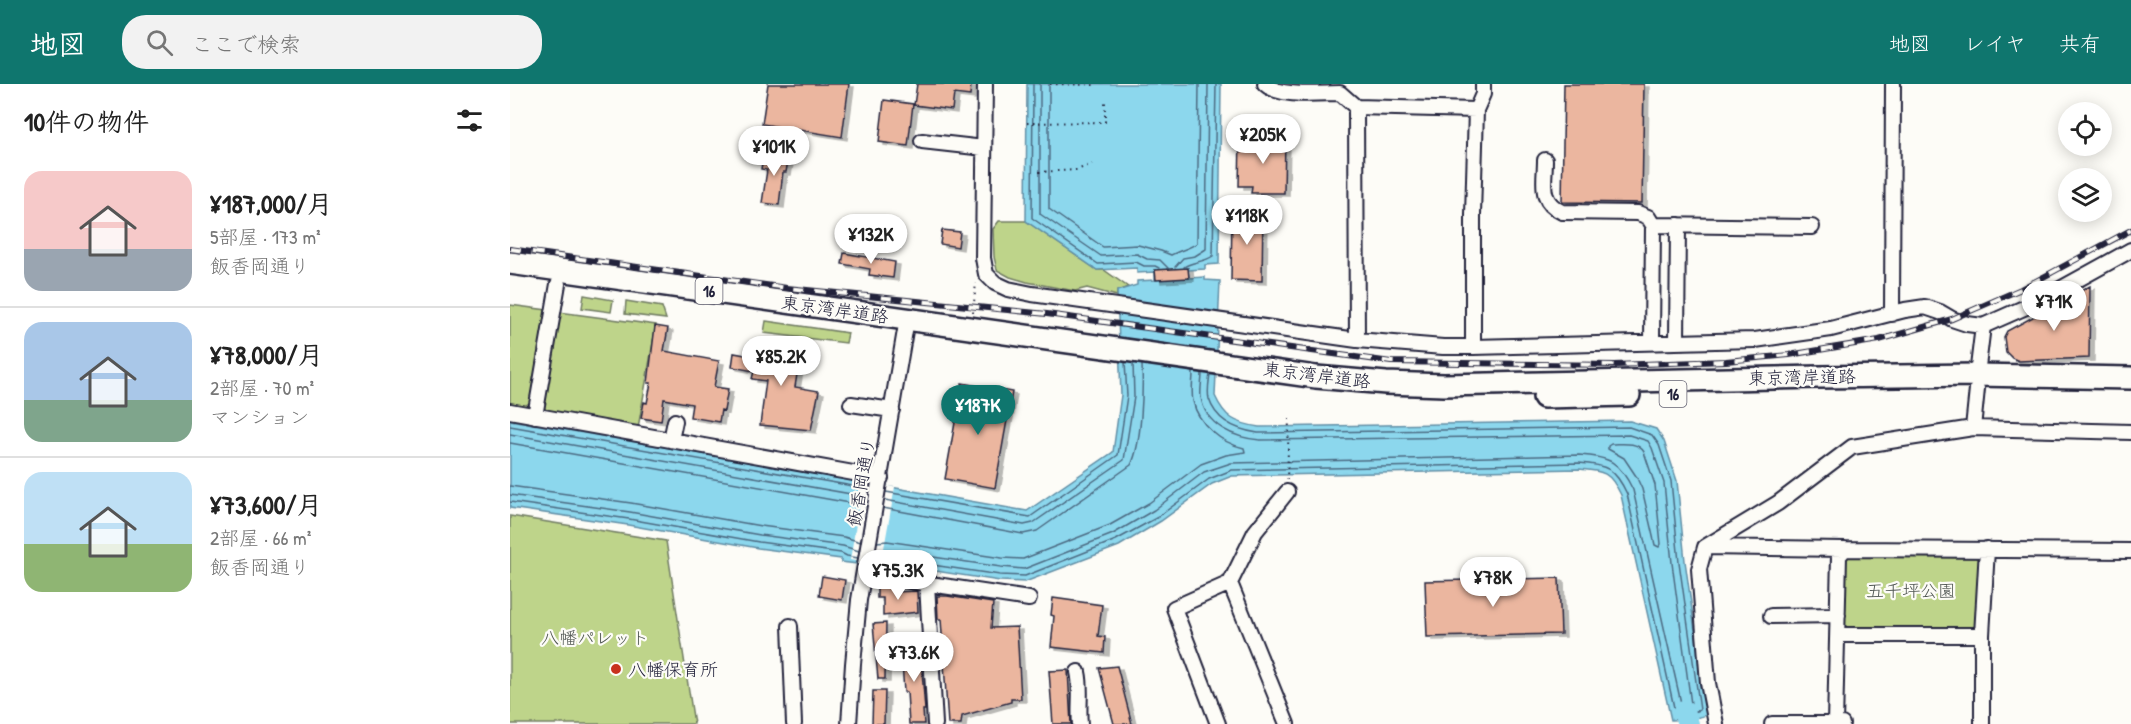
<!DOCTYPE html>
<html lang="ja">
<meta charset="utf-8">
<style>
:root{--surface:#fff;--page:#f2f2f2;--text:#222;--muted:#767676;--line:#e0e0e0;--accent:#0f766e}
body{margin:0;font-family:"Patrick Hand","Klee One",sans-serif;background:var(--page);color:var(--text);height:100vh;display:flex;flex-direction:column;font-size:22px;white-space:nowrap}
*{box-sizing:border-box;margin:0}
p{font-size:20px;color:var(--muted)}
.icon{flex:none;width:33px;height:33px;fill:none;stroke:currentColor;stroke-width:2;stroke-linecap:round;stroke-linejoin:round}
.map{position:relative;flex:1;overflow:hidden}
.panel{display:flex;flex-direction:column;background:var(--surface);width:510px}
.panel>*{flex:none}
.fabs{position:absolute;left:1548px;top:18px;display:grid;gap:12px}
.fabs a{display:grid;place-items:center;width:54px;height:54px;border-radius:50%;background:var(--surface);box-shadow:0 3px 15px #0003;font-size:30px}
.price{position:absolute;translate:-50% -51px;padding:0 14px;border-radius:21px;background:#fff;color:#222;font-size:20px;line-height:39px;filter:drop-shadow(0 2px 3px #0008)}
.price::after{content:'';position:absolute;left:50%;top:36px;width:18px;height:14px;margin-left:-9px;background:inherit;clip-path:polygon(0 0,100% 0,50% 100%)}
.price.current{background:var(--accent);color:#fff}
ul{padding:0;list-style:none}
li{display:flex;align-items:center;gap:18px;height:150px;padding:0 24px}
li+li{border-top:2px solid var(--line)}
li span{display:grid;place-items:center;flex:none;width:168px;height:120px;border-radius:18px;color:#555}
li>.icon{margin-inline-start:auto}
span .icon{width:72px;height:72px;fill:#fffc;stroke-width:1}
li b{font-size:26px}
h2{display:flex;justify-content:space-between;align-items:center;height:72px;padding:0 24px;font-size:26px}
header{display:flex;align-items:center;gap:36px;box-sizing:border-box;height:84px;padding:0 30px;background:var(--accent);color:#fff}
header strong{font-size:28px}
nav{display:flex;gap:33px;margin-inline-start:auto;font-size:21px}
.search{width:420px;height:54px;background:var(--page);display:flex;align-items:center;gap:15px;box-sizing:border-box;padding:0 21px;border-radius:24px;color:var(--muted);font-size:22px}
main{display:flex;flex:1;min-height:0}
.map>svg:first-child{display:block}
.green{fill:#bed48a;stroke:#707b62;stroke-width:1.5}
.water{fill:#8cd7ed;stroke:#628fa6;stroke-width:1.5}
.pier{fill:#fdfcf7}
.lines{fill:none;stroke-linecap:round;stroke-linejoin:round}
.shore{stroke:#4c6a82;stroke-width:1.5}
.river{stroke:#8cd7ed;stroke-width:22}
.building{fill:#ebb69f;stroke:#22223b;stroke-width:1.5;filter:url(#shadow)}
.minor-casing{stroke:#22223b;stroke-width:18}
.highway-casing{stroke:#22223b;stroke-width:26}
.path{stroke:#22223b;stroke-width:2;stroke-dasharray:1.5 4.5;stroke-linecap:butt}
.minor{stroke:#fdfcf7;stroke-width:14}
.highway{stroke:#fdfcf7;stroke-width:21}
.rail-casing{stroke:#22223b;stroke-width:6}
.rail{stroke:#fdfcf7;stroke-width:4;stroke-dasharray:11;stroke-linecap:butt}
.poi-dot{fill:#c8321e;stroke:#fdfcf7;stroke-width:2}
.labels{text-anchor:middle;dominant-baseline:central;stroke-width:4.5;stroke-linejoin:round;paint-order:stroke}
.shield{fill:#fdfcf7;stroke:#646373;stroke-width:1.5}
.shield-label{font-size:16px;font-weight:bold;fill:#22223b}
.street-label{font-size:18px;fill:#22223b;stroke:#fdfcf7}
.park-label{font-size:18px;fill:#515753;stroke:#fdfcf7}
.poi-label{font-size:18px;fill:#22223b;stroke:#fdfcf7;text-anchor:start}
</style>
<header>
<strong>地図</strong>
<div class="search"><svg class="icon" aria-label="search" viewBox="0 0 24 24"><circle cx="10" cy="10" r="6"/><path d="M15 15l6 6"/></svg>ここで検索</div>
<nav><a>地図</a><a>レイヤ</a><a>共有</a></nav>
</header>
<main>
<section class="panel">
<h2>10件の物件<svg class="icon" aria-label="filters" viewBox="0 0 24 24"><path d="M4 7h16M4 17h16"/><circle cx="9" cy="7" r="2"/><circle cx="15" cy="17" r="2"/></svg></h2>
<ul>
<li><span style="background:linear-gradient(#f6c9c9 65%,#9aa5b1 0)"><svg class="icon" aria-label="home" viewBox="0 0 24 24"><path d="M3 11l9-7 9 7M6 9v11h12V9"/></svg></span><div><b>¥187,000/月</b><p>5部屋 · 173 m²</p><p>飯香岡通り</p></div></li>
<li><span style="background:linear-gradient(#a9c7e8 65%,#7fa58c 0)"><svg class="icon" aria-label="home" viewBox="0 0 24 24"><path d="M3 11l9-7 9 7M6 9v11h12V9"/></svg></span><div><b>¥78,000/月</b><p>2部屋 · 70 m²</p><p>マンション</p></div></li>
<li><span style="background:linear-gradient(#bfe0f5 60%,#8fb573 0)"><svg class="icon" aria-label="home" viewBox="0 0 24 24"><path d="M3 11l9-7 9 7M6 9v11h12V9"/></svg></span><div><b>¥73,600/月</b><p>2部屋 · 66 m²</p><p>飯香岡通り</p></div></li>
</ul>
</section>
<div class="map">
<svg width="1621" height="640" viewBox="0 0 1621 640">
<defs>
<filter id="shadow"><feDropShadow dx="5" dy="3" stdDeviation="0" flood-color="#0004"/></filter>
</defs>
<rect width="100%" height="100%" fill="#fdfcf7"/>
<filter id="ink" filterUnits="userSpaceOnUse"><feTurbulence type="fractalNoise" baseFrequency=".0167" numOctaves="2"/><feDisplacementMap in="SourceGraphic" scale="12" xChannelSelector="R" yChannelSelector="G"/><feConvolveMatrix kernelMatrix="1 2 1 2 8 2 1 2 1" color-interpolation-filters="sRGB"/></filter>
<g filter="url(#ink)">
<path class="green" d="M489,137H516L587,186H594L618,203L607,207V212L577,204L565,207L517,198L500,193L487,186L484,173L483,145Z
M74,211L103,216L101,228L72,224Z
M116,217L152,223L156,235L115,230Z
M0,221L37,226L22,317L13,323L0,321Z
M49,228L146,241L128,344L38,329L32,320Z
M256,237L338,249L336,259L254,249Z
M0,432L156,457L184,640H0Z
M1341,467L1462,468L1470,476L1468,538L1462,545L1339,546L1333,539L1334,475Z"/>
<path class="water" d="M517,0H711L709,180L695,181V185L678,186L679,194L695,193V196L710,197L705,312C715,334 725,339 749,343L1120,337L1146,345L1154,357L1167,397L1175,477L1197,631L1182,635L1161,636L1111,411C1100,388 1094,387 1069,385L722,392L702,400L651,437L609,462L515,498L490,497L374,479L372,483L331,478V475L248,464L118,441L0,424V336L517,427L603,368L611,311L607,207L627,201V197L645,196V188L627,189V184L587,186L516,137Z"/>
<path class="pier" d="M353,398L385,403L371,481L340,476Z"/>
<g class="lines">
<path class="shore" d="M523,0L522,134L588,180L626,178L634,182H645L649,184
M530,0V130L591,172L627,170L637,175L650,176L658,184
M539,0V125L593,163L628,161L651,167L661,171C668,167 683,163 687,159L689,0
M665,183L673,174L685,172L696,165L698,0
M674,183C681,178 695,178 703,172L706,0
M0,342L360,405
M0,350L358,413
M0,359L357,422
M1101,360C1112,360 1127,357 1134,368L1145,401L1151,460L1149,463L1145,461L1132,405L1126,392L1114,374L1098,365V362Z
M0,402L121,419L251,442L334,453L351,458
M376,408L520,433L608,371L617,312L615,278
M0,411L120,428L250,451L333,462L349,467
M375,416L514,441L523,439L614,376L624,313L623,279
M0,418L119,435L249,458L331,469L337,472L348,474
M373,424L513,450L527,447L621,381C632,360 633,305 632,281
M367,458L377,457L492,474L513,475L600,441L639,419L691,380L716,371L735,368L734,364C711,359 688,340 683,317C681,308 683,297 683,288
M366,468L376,466L491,483L514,485L603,450L644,426L694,388L721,379L1069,371C1100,373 1109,377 1123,406L1171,619L1174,622L1181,620L1162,479L1154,399L1142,364L1138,357L1119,351L750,356C725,354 695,342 691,313C690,306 692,297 692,289
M364,476L375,474L490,491L515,492L606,456L648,433L699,395L722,386L1069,379C1097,381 1105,384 1117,410L1165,628C1172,631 1183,629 1190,626L1169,478L1161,397L1149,361L1142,351L1119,343L748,349C727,346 706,337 699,315C697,307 699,298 700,290"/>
<path class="river" d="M1174,627L1178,640"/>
</g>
<path class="building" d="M258,0H339L332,53L252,40Z
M407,0H461L460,12L444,10L442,26L404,21Z
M1054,0H1134L1132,119L1052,118Z
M374,16L403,20L398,62L369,58Z
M730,54H775L774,109H741L742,102H729Z
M254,68L279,72L276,88H273L269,121L252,119L257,86L251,85Z
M722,128L753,129L752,197L721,196Z
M432,146L450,148L448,163L430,160Z
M334,169L385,178L383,194L359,191L360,185L332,180Z
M678,184L679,194L646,196L645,186Z
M1580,202L1579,274L1509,277L1502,274L1496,268L1494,253L1497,247Z
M145,242L158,244L154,267L209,277L204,303L218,305L214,327L211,326L209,338L180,333L182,320L154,315L151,337L131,334L134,318L137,319L141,299H138Z
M249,259L291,265L285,303L309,307L301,346L250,341L256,297L242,295L244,287L222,283L224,269L246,273Z
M452,299L502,308L485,404L435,395Z
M312,492L335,496L332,516L309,512Z
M1049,494L1051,550L917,553L915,497Z
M367,502L382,503V508L407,507L408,528L373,532V514H367Z
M427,512H437L483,519L481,544L507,543L511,615H501V618L452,632L451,640H438L431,535H428Z
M543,514L592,521L588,552L595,553L594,569L541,563L544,532L541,531Z
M376,539L375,595H368L363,540Z
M410,561L415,626H413L414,640H399L397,608H394L391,563Z
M607,582L622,640H604L589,584Z
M558,586L561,640H543L539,587Z
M363,607H375L374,640H362Z"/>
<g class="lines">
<g class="minor-casing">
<path id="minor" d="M475,0L473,174L476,190L485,199L498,205L522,210L847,256L933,263H963L1245,256L1321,245L1395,226L1415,223L1430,228L1442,235L1457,240L1473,242L1525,219L1621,166
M755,0C770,14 810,9 830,9L846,23L966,26
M846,23L847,256
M412,57L474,64
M1035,76C1035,98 1028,117 1052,128L1128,129L1138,133L1143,141L1302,143
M1382,230L1383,0
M1167,258L1168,141
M1142,259L1143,141
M963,263V131L966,26L973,10V0
M1467,291L1473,242
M341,320L382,326
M0,327L371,394
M25,332L48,200
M1463,344L1467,305
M161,356L165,337
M1196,463L1335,465
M354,490L519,515
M720,499L777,640
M417,500L425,640
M1261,532L1328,531
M280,542L284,640
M1328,551H1472
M568,588C572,605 568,622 570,640
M339,640L343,580L349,516L397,235
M708,640L664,524L720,499L745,448L777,408
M1206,640L1198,599L1189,485L1195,463L1268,419L1342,363L1463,344L1621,348
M1262,640H1332
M1325,640L1329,472L1335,465L1621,467
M1472,640V551L1477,465"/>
</g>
<g class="highway-casing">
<path id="highway" d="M0,179L806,293L876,299L934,301L1309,293L1467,291L1621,294
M1034,313L1119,311"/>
</g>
<path class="path" d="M540,0L586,1
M517,39L595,38V18
M529,88L567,86L582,80
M463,229L466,199
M777,396L779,335"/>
<use href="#minor" class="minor"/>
<use href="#highway" class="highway"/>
<g class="rail-casing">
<path id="rail" d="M0,165L277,204L537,230L881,278L1104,281L1216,277L1279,271L1369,256L1442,235L1511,205L1621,146"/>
</g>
<use href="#rail" class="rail"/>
</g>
</g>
<circle class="poi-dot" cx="106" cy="585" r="6"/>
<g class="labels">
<g class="shield">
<rect x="185.5" y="194" width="27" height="26" rx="4.5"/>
<rect x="1149.5" y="297" width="27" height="26" rx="4.5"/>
</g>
<g class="shield-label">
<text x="199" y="207">16</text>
<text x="1163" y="310">16</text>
</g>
<g class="street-label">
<text transform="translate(325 225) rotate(8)">東京湾岸道路</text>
<text transform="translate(807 291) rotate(7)">東京湾岸道路</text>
<text transform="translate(1292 293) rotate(-1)">東京湾岸道路</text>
<text transform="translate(351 398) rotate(-80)">飯香岡通り</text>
</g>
<g class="park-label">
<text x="1401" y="506">五千坪公園</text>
<text x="85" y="553">八幡パレット</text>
</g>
<g class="poi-label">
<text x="118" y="585">八幡保育所</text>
</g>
</g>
</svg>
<div class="fabs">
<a><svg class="icon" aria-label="locate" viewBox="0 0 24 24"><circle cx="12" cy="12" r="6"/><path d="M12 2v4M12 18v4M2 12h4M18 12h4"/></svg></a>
<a><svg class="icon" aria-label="layers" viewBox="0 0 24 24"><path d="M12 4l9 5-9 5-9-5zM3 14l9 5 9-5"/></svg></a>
</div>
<b class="price" style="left:753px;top:81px">¥205K</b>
<b class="price" style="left:264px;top:93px">¥101K</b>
<b class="price" style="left:737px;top:162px">¥118K</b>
<b class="price" style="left:361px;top:181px">¥132K</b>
<b class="price" style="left:1544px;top:248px">¥71K</b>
<b class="price" style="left:271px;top:303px">¥85.2K</b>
<b class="price current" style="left:468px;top:352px">¥187K</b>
<b class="price" style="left:388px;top:517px">¥75.3K</b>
<b class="price" style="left:983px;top:524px">¥78K</b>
<b class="price" style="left:404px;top:599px">¥73.6K</b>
</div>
</main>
